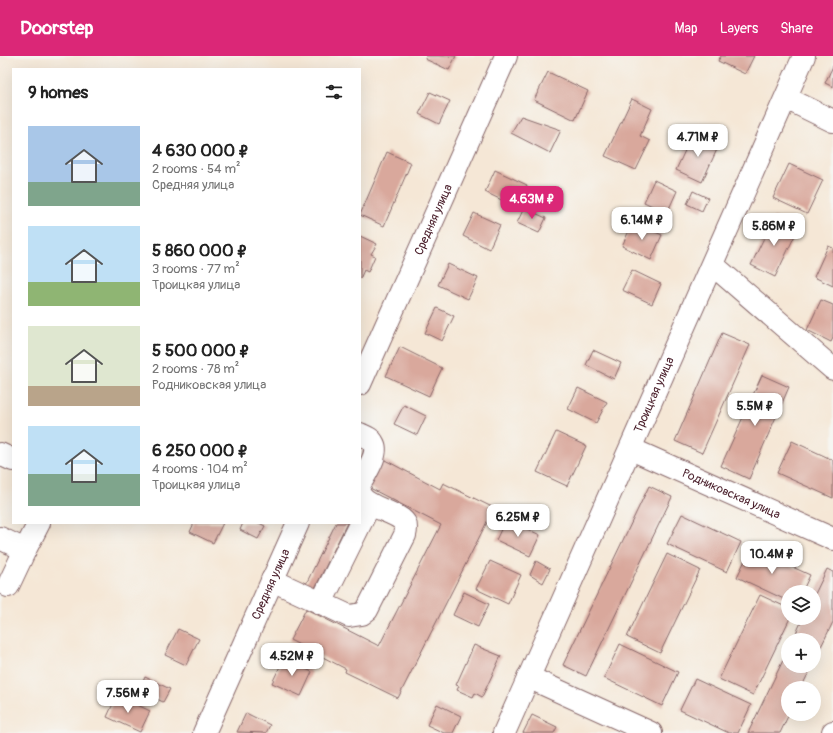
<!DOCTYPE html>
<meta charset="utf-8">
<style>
:root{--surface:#fff;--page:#f6f6f6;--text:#222;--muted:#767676;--accent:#db2777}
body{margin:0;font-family:Pangolin,sans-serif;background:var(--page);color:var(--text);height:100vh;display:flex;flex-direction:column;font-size:15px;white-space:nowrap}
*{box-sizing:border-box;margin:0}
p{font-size:13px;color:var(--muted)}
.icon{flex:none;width:22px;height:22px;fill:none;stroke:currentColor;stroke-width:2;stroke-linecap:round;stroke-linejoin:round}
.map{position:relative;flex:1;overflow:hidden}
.sheet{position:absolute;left:12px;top:12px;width:349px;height:456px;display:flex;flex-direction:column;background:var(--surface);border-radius:0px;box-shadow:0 4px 16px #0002}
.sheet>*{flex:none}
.controls{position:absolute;left:781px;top:529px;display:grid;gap:8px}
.controls a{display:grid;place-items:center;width:40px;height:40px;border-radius:50%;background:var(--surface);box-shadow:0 4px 16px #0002;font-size:20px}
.price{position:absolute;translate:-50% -34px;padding:0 9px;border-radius:8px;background:#fff;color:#222;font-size:13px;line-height:26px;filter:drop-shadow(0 1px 2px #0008)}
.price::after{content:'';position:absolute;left:50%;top:24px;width:12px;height:9px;margin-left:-6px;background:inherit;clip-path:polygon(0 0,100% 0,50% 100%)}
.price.current{background:var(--accent);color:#fff}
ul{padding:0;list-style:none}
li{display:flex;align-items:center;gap:12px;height:100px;padding:0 16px}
li span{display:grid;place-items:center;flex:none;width:112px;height:80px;border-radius:0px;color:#555}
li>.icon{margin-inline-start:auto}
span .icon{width:48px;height:48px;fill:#fffc;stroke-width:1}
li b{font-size:17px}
h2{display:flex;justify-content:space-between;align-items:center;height:48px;padding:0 16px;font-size:17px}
header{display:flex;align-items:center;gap:24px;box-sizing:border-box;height:56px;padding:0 20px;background:var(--accent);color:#fff}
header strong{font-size:19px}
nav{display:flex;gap:22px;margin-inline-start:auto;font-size:14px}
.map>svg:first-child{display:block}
.building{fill:#d9a89c}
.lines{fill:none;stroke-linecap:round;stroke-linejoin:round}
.minor-casing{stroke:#866567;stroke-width:24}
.minor{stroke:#fff;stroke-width:22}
.labels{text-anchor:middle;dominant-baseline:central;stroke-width:3;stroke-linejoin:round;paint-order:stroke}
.street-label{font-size:12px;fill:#4a1f2b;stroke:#f6f6f2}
</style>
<header>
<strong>Doorstep</strong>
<nav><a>Map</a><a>Layers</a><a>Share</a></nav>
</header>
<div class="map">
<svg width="833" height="677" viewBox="0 0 833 677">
<rect width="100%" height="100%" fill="#f6f6f2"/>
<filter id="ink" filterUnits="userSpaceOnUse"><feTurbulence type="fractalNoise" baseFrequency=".025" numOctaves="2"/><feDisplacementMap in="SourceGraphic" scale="8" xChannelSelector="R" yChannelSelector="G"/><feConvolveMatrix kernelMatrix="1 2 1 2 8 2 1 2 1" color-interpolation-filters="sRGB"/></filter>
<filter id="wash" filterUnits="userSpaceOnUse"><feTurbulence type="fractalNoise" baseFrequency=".012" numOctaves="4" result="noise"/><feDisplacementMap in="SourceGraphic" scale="16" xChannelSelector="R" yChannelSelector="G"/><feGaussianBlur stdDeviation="0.9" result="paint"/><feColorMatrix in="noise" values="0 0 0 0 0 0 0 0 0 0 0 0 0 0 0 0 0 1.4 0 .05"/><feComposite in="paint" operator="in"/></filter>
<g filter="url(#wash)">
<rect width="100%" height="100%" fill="#f5e7d6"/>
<g id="blocks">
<path class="building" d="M426,0H456L449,14L425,3Z
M721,0H754L745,18L718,5Z
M833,10V31L825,27Z
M548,16L588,35L575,64L534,44Z
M430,36L450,45L439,68L419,58Z
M632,43L652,53L640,80L650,85L636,114L605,100Z
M521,60L561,74L550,97L511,77Z
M693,77L719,89L702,126L676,114Z
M387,96L411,107L384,170L360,159Z
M789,108L823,124L807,158L773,142Z
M495,114L527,129L516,151L485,136Z
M654,124L677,135L667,157L644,146Z
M693,135L708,142L702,155L687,148Z
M524,152L546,162L539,177L517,167Z
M474,157L500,169L489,193L463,180Z
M774,161L798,173L775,221L751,209Z
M633,166L662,179L651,204L622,190Z
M360,180L377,188L371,198L375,200L368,216L364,214L360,223Z
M828,190L833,192V230L814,221Z
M448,208L478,222L468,243L438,229Z
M632,214L661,228L652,248L622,234Z
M821,244L833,249V282L831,286L807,274Z
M437,252L454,260L442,285L425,277Z
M722,277L750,289L702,397L675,385Z
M400,291L442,312L429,340L386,320Z
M593,294L621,307L614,323L586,309Z
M762,319L789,331L749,423L721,410Z
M578,332L607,346L596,367L568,353Z
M404,349L426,360L417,379L394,368Z
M556,376L586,390L567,430L537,416Z
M792,385L833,404V442L777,417Z
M383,403L440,433L443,427L494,452L398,642L345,616L346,613L290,584L306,553L379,590L441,469L368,431Z
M649,430L672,441L586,620L563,609Z
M682,458L741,486L727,516L667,488Z
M506,463L540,479L530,500L496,484Z
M194,467H223L213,487L190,476Z
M243,467H259L265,470L258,483L240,474Z
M336,467H347L315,532L306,528Z
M751,492L810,519L802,536H788V545L737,521Z
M667,498L700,514L660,597L627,581Z
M490,505L521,519L508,548L476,533Z
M536,505L550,513L543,527L530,519Z
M827,513L833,516V566L814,605V584H793L803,562H814V540Z
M464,536L489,548L478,571L453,559Z
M760,539L788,552V562H790L753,639L719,623Z
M178,573L199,583L186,609L165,599Z
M620,588L678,616L662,650L604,622Z
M474,589L501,600L482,641L475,637L473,641L457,634L459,630L456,629Z
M788,594V610H812L801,632H788L789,658L780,677H748Z
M284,602L312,616L301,640L272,627Z
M145,621L170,633L163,646L139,634Z
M695,623L751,649L738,677H729L680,654Z
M117,639L150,655L140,676L107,661Z
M437,648L461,660L453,677H444L427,669Z
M246,657L270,669L266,677L237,676Z
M532,659L557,671L554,677H523Z"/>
</g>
</g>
<g filter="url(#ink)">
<use href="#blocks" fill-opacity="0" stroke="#866567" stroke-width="1"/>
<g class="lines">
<g class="minor-casing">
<g id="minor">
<path d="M786,42L833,65"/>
<path d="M713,209L833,313"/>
<path id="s1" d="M360,328L506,0"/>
<path d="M360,378C364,380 371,382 373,387C380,397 365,418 360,428"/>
<path id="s2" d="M631,393L833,483"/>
<path d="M0,398L13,404"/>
<path d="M0,482L25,494L39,467"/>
<path d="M272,524L349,560L362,558L367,554L405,479C406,475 407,471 405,467C397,455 368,453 360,439"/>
<path d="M8,530L25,494"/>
<path d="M321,547L370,448"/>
<path d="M528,621L651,677"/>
<path id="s3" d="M204,677L298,467"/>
<path id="s4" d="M504,677L804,0"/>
<path d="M833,677V676"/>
</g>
</g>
<use href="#minor" class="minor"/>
</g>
</g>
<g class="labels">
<g class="street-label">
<text stroke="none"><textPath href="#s1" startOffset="180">Средняя улица</textPath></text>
<text stroke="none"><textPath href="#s4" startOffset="370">Троицкая улица</textPath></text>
<text stroke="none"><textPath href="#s2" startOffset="110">Родниковская улица</textPath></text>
<text stroke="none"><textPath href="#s3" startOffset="163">Средняя улица</textPath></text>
</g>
</g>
</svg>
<div class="controls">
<a><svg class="icon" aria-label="layers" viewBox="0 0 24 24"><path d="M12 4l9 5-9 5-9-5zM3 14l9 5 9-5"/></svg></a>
<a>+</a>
<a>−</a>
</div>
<b class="price" style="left:698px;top:102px">4.71M ₽</b>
<b class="price current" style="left:532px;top:164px">4.63M ₽</b>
<b class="price" style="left:642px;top:185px">6.14M ₽</b>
<b class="price" style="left:774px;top:191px">5.86M ₽</b>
<b class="price" style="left:755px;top:371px">5.5M ₽</b>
<b class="price" style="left:518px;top:482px">6.25M ₽</b>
<b class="price" style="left:772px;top:519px">10.4M ₽</b>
<b class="price" style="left:292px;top:621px">4.52M ₽</b>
<b class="price" style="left:128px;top:658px">7.56M ₽</b>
<section class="sheet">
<h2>9 homes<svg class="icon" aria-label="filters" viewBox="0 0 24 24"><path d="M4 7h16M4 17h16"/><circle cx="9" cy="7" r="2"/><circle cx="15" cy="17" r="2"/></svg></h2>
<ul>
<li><span style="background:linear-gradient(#a9c7e8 70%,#7fa58c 0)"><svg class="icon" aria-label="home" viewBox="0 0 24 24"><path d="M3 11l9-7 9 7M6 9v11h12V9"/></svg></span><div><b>4 630 000 ₽</b><p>2 rooms · 54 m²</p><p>Средняя улица</p></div></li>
<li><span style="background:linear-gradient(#bfe0f5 70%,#8fb573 0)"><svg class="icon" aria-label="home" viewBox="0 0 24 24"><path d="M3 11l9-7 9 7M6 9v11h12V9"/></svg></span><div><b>5 860 000 ₽</b><p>3 rooms · 77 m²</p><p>Троицкая улица</p></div></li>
<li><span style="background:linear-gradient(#dfe7d0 75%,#b9a48a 0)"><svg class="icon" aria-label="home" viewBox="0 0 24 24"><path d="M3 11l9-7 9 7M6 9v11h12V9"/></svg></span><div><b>5 500 000 ₽</b><p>2 rooms · 78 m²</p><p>Родниковская улица</p></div></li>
<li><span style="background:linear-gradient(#bfe0f5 60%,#7fa58c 0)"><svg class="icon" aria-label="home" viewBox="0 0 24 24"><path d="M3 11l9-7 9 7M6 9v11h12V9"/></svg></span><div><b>6 250 000 ₽</b><p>4 rooms · 104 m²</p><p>Троицкая улица</p></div></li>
</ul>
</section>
</div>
